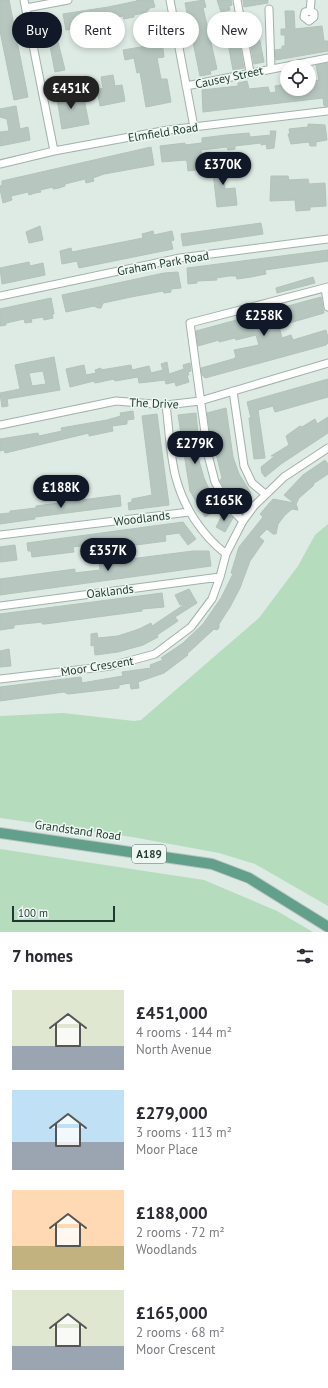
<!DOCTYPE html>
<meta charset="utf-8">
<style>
:root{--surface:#fff;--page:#f2f2f3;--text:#2b2b33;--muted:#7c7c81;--accent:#111827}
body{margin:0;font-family:"PT Sans",sans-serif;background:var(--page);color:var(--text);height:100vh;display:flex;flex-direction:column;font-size:15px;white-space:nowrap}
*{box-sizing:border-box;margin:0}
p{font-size:13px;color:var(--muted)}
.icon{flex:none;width:22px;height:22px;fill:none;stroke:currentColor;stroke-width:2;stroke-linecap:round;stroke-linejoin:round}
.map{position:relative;height:932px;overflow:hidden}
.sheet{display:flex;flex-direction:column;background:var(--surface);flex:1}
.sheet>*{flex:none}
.hud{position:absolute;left:12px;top:12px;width:304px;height:36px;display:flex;gap:8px}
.tools{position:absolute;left:280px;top:60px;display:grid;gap:8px}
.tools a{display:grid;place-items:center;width:36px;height:36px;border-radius:50%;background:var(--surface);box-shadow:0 2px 6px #0003;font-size:20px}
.scale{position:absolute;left:12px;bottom:10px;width:103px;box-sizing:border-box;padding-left:4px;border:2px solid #1f3931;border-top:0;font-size:11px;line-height:14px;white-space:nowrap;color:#1f3931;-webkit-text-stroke:3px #eef7f2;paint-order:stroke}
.price{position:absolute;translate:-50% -34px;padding:0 9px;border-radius:14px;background:var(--accent);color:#fff;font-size:13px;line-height:26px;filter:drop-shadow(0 1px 2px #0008)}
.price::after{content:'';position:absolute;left:50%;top:24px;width:12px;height:9px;margin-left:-6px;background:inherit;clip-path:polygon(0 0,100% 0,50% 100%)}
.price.selected{background:#222;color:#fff}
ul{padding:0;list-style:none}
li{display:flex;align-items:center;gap:12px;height:100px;padding:0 12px}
li span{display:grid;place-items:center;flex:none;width:112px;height:80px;border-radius:0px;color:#555}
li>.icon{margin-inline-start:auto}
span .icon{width:48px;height:48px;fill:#fffc;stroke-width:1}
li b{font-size:17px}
h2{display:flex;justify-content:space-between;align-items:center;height:48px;padding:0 12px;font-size:17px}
.chip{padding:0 14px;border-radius:18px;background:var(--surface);box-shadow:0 2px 6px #0003;font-size:14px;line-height:36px}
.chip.selected{background:var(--accent);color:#fff}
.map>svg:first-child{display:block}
.green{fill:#b6dcbe}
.building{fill:#b7c7c0;stroke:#b1c3ba;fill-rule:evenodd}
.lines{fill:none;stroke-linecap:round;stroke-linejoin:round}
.street-casing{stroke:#a1b1ab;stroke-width:9}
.primary-casing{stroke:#bcc4c1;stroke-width:12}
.street{stroke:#fff;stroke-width:7}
.primary{stroke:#62a08c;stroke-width:10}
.labels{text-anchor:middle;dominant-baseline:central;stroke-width:3;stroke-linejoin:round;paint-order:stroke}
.shield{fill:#eef7f2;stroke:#5d726b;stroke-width:1}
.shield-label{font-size:11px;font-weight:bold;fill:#1f3931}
.street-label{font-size:12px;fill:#1f3931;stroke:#eef7f2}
</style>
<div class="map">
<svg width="328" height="932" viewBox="0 0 328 932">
<rect width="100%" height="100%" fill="#deeae4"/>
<path class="green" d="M328,524V906L255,864L219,853L132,837L0,818V716L63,713L134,721L141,720L259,618L298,566L315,535Z
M0,849L204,880L277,911L313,932H0Z"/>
<path class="building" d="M0,0H9L28,97L14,100L0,31Z
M136,0H153L155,7L150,8L147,12L134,15V17L124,19L123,16L110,18L97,21V24L66,30L63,14L108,7L137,1Z
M204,0L206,7L203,8L217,69L210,71L211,74L200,76L185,3Z
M217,0H231L232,5L229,6L230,10L221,12Z
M243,0H268V3L244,7Z
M285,11H294L295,29L322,26L324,41H328V51L276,60L275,50L282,49V46H285V35H281V29H286Z
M255,16L264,62L254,64L246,18Z
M52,18L65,70L55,72L50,46L48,47L45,38L43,20Z
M235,20L244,68L233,70L224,22Z
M162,42L164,57L157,58L161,79H167L171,102L146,107L140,72L137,73L134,58L125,60L123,50L147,46V44Z
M328,63V106H324L323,98L203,112L202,90L238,86V83L247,81L249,89L268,87L270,93L276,92L275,86L287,84V89H309V82L319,80L316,65Z
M113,75L115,86L122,85L125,101L100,106L97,90L103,88L101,77Z
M64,85L67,102L84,99L89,124L62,129L55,87Z
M16,106L20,129L28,127L30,140L0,146V132L9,131L7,119L0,117V109Z
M308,124L325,125L327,140L316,142V146H310L309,142L291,144L288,134H290L289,129L308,127Z
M270,131H276L274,148L267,149L266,144L261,145V143L235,146V149L228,150L227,147L201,150L203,167H196V170L188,171L187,161L185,160L162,162L160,146L185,143V145L202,143V138L226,135L249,133L250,137L271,135Z
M151,147L154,165L104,174L93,178L94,181L86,183L85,179L65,184V186L59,188L53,189V187L40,190L41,192L35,193L29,195L28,192L11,196L12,200L3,203L0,189V186L2,185V181Z
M231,162L232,169L223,170L225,189L235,188L237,205L217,207L212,164Z
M271,176H288L289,180L308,179L309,184L325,183L326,206L310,207V210L296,211L295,200L270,201Z
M261,223L263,234L183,246L181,234Z
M40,226L43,240L29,243L26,232Z
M153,231L154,235L172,231L174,240L171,241L173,249L79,268L77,261L62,264L60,251L71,248L72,252L123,242L143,238L142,234Z
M328,250V261L265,270L266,274L251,277L237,279L236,276H229L216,278L217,280L197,281V283L188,284L187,268Z
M29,262L30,266L43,263L45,275L2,284L0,268Z
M178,272L181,288L171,289V292L164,293L163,291L131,297L103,303L101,308H98L94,306L66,312L62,295L164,273Z
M313,277L315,283L277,293L276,288Z
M321,297L324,313L279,326L282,338L291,335L293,340L326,330L328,338V343L326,345L205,378L202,375L201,368L233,359L236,357L234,350L259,345L256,335L236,340L235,338L219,342V340L198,346L196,331Z
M51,298L54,314H52L53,318L44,320L43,317L31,319L32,322L25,323L24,319L6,323V325L0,326V309Z
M54,357L60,390L7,399L8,406L2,407L0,393L20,389L15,365ZM43,371L46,384L32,386L29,373Z
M167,362L169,374L184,369L183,365L190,363L191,371L188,372L189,375H187L189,382L176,386L175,382L166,384L165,380L139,383L138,377L115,381L114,379L95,383L94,381L70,387L66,369L84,365L86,375L96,373L95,370L101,368V370L131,365L132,370L149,366L151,373L163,370L161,364Z
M328,379V397L275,412L273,406L258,410L265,458L254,459L249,418H251L247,402Z
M226,408L233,457L239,474L251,493L240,506L231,500L220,480L222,478L214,445H212L207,413Z
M133,411L134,419L127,420V424L112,426L113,431L89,436V433L5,453L4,450L0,451V439L38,433L39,436L62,431L61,428L107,420L121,416L120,413Z
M196,413L199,445L195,447L204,478L218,509L205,517L190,491L178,415Z
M157,414L169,505L129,510L128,503L132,502V499L152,495L142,416Z
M328,417V433L281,464L265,477L262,473L261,467L275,456H271L289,445L286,436L300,426L302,427L315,419L317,424Z
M325,460L328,464V474L313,484L314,485L299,498L296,504L298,510L292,509L285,515L278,524L276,534H273L267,529L259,537L264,541L250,561L240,588L230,607L219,624V628L217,630L214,629L187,654L188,655L164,673L138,682L139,688L131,689L130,683L119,685V688L103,690L68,694L64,692L0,701V687L81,677L82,683L99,680L123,676L122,672L151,668L150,665L163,660L161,658L183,643L203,624L221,598L233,574L231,573L239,547L263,517L260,514L273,499L294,503L284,495L303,475Z
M120,495L121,506L35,517V519L0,524V514L10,513V511L36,508V506Z
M224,512L233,518L225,532L216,527Z
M183,522L196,539L188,545L179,533L165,535L166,541L121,547L112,548V542L73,547L74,552L32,557L31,551H28L27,543Z
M15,545L17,560L0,562V547Z
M193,551H209L211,566L0,595V579L75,569V573L100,570L99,563Z
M189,589L197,603L175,617L178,621L157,635L158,637L143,645L118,652L95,655L94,645L91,646V634L97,633L98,638L118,636L139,629L151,623L152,626L185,604L180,605L175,595Z
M162,593L164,607L142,609V611L45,624H42V622L14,625V628L0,630V614Z
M9,649L11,666L0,667V651Z"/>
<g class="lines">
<g class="street-casing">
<path id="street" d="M24,0L54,151
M170,0L194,127
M237,0L250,72
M26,8L68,0
M269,9L271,68
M310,11L314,13V17L309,21L304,17L305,12L310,11L311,1
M186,86L328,58
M0,164L54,151L168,130L328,111
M325,288L328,307
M0,296L180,258L328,239
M233,391L244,466L252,483L265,494
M166,405C169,427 170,457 176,478C184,508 202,535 226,554
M0,425L116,401L166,405L200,401L328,363
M243,521L229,507L215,482L208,455L190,323L328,287
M0,535L189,512
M0,606L220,577
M0,679L111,666L155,654L191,627L212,599L220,577L226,554L243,521L254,506L284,477L328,448"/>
</g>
<g class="primary-casing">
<path id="primary" d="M0,833L212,864L249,878L328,927"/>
</g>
<use href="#street" class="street"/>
<use href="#primary" class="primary"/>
</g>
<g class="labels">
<rect class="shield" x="132" y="845" width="34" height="18" rx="3"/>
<g class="shield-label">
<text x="149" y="854">A189</text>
</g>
<g class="street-label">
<text transform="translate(229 77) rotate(-12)">Causey Street</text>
<text transform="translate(163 132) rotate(-9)">Elmfield Road</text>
<text transform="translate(163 263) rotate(-10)">Graham Park Road</text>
<text transform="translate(154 403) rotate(2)">The Drive</text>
<text transform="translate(142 518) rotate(-7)">Woodlands</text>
<text transform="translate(110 591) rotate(-7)">Oaklands</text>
<text transform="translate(97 666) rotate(-9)">Moor Crescent</text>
<text transform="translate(78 830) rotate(8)">Grandstand Road</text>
</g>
</g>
</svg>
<div class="tools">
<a><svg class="icon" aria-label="locate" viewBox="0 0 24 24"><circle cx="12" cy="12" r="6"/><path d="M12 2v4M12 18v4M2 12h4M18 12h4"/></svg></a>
</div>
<div class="scale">100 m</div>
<b class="price selected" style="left:71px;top:110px">£451K</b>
<b class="price" style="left:223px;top:186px">£370K</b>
<b class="price" style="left:264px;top:337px">£258K</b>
<b class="price" style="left:195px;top:465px">£279K</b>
<b class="price" style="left:61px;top:509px">£188K</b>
<b class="price" style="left:224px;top:522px">£165K</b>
<b class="price" style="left:108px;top:572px">£357K</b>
<div class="hud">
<a class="chip selected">Buy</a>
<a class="chip">Rent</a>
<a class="chip">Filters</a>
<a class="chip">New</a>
</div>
</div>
<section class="sheet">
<h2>7 homes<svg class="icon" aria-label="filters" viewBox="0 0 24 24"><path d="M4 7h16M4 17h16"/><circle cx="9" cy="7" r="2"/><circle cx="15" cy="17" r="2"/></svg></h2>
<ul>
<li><span style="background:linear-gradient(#dfe7d0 70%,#9aa5b1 0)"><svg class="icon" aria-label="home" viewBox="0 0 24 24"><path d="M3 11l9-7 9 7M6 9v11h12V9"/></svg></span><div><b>£451,000</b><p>4 rooms · 144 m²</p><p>North Avenue</p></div></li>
<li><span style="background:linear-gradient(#bfe0f5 65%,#9aa5b1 0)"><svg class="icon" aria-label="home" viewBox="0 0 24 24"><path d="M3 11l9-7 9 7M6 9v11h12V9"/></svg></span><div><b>£279,000</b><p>3 rooms · 113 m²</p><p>Moor Place</p></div></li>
<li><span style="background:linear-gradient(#ffd9b3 70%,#c2b280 0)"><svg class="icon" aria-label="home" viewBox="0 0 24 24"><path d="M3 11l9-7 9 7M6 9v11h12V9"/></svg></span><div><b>£188,000</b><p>2 rooms · 72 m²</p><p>Woodlands</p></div></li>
<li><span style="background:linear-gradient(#dfe7d0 70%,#9aa5b1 0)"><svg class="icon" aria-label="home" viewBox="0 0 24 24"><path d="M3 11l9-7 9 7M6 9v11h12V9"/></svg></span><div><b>£165,000</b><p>2 rooms · 68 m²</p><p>Moor Crescent</p></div></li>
</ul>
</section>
